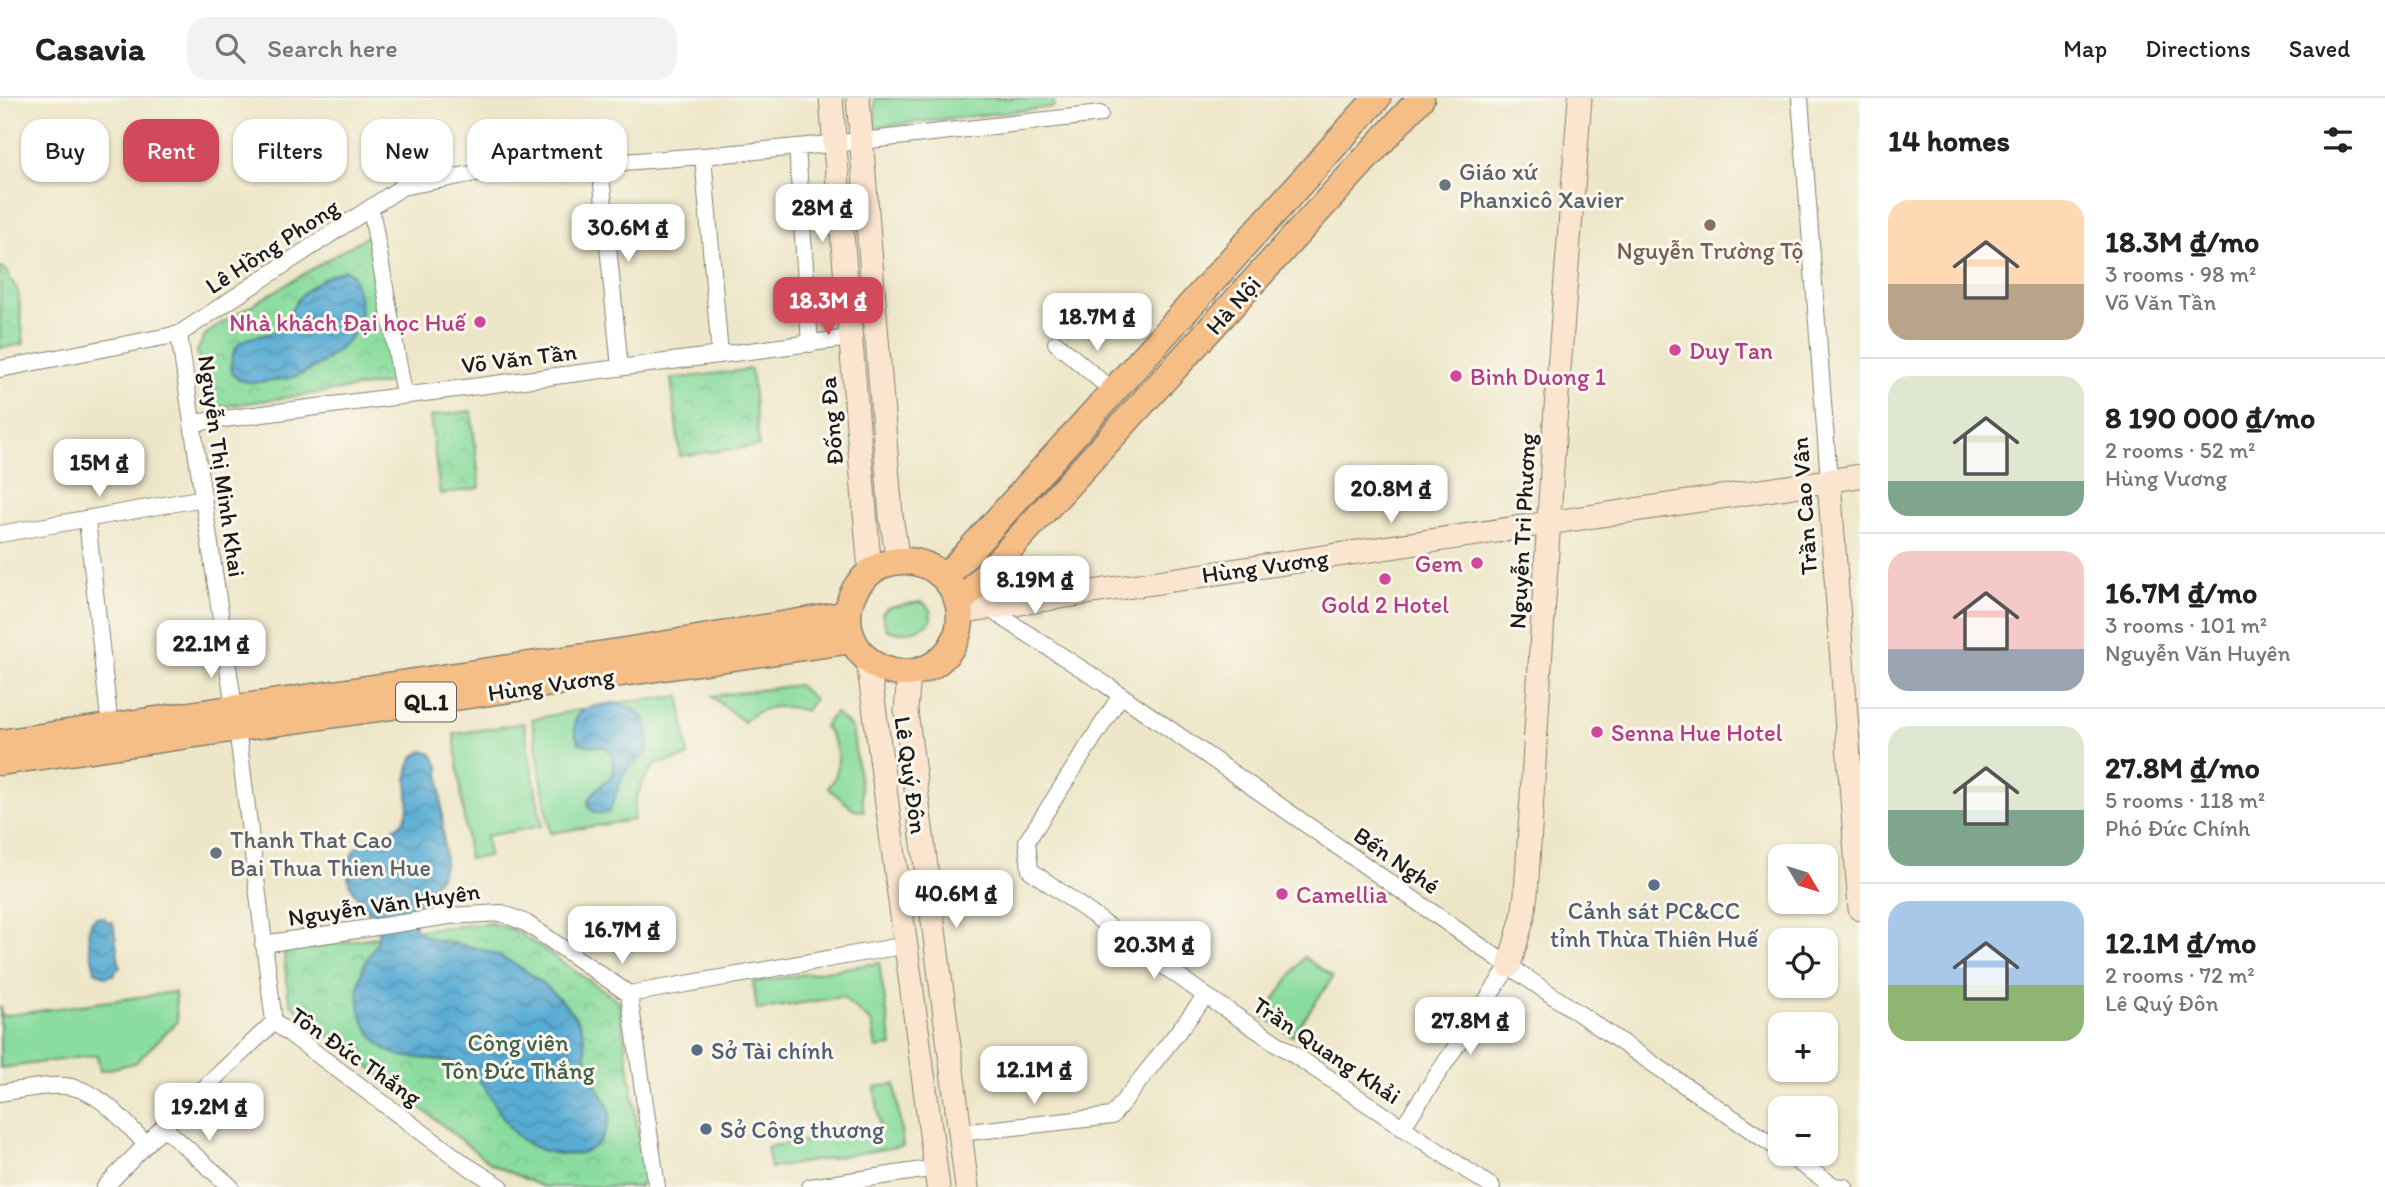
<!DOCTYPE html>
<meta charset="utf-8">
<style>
:root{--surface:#fff;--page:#f2f2f2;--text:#222;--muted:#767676;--line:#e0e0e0;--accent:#d1495b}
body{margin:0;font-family:Itim,sans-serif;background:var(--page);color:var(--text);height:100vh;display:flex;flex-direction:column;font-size:26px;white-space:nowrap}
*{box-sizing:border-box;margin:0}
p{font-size:23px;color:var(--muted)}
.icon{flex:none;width:38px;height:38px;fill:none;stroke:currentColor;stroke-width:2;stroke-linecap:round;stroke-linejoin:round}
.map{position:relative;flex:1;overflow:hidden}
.details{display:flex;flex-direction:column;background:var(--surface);width:525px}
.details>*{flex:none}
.top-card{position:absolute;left:21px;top:21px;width:665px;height:63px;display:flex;gap:14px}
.needle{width:46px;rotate:128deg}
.fabs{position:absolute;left:1768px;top:746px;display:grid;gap:14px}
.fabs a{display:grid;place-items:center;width:70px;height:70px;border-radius:14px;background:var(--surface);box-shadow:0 2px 5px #0004;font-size:35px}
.price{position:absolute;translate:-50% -60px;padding:0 16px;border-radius:14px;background:#fff;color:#222;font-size:23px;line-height:46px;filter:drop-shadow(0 2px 4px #0008)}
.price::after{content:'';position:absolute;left:50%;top:42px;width:21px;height:16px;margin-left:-10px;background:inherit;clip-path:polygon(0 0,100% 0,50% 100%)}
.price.active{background:var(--accent);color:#fff}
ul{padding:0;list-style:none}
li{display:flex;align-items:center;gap:21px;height:175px;padding:0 28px}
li+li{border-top:2px solid var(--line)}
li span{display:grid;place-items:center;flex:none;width:196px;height:140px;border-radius:21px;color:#555}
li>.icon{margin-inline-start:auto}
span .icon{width:84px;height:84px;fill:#fffc;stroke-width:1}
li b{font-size:30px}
h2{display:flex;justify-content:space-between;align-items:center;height:84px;padding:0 28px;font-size:30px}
.tag{padding:0 24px;border-radius:21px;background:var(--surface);box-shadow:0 2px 5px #0004;font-size:24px;line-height:63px}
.tag.active{background:var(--accent);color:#fff}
header{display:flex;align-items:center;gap:42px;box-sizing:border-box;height:98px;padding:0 35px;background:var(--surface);border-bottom:2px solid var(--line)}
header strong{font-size:33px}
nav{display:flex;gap:38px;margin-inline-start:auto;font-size:24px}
.search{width:490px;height:63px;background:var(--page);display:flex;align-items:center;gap:18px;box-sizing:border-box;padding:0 24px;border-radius:21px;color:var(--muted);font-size:26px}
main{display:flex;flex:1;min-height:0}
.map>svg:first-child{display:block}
.green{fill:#8adc9e;stroke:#537c5d;stroke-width:2}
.park{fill:url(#park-crowns);stroke:#537c5d;stroke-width:2}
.water{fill:url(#water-waves);stroke:#3a6478;stroke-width:2}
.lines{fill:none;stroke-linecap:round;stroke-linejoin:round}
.street-casing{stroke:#848172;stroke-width:18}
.secondary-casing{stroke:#848172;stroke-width:25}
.primary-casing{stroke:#848172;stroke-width:29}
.street{stroke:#fff;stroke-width:16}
.secondary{stroke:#fbe5cf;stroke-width:23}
.primary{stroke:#f6be87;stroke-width:26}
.worship-dot{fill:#6b7280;stroke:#fbf7ec;stroke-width:2.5}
.education-dot{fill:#8d6e63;stroke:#fbf7ec;stroke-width:2.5}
.hotel-dot{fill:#d1479c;stroke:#fbf7ec;stroke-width:2.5}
.service-dot{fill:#5c6f8a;stroke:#fbf7ec;stroke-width:2.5}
.labels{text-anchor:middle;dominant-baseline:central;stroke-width:6;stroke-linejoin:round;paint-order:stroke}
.shield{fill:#fbf7ec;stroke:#5f5e5a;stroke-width:2}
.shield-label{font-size:23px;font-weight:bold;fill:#1c1c1c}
.worship-label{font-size:24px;fill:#5b616d;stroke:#fbf7ec;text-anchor:start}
.street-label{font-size:24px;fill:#1c1c1c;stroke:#fbf7ec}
.education-label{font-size:24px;fill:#785e54;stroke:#fbf7ec}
.hotel-label{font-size:24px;fill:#b23c85;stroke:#fbf7ec;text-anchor:start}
.service-label{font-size:24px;fill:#4e5e75;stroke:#fbf7ec;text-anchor:start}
.park-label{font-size:24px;fill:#425f4a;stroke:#fbf7ec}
</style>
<header>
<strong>Casavia</strong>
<div class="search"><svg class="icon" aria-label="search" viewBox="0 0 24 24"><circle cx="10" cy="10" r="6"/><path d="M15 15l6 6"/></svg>Search here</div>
<nav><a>Map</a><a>Directions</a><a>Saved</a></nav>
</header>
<main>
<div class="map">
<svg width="1860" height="1089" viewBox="0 0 1860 1089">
<defs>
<pattern id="park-crowns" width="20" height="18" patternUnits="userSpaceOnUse" patternTransform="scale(1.75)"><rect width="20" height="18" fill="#8adc9e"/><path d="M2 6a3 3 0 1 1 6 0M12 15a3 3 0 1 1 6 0" fill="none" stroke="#76bc88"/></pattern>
<pattern id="water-waves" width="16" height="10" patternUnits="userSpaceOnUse" patternTransform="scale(1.75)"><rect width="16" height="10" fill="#59acd4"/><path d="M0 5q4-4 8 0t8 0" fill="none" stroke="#498bab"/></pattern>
</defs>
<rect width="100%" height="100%" fill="#fbf7ec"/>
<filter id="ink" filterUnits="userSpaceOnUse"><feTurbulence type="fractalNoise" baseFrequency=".0143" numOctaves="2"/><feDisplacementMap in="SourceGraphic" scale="14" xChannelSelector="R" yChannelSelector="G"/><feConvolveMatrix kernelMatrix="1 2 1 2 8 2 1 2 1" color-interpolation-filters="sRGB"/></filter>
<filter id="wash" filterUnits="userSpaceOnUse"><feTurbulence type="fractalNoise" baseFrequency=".00686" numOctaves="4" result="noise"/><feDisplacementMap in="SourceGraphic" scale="28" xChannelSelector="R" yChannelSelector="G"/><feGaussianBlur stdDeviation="1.57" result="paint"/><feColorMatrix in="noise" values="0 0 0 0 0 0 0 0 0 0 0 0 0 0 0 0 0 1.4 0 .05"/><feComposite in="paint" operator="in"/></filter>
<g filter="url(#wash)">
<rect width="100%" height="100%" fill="#ede6c8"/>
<path class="green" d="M875,0H1053L1054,9L874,29Z
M919,504L924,505L930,512L931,522C921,533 899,538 886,531L882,516L887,510Z
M798,587L814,601L806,613C784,606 761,607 744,624L711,598Z
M680,598L688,659L655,667C641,684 633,699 634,722L550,735L532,621L614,605Z
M835,615L852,630L864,713L854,712L828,690C844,672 839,646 824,628Z
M524,625L542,728L486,738L489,758L469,761L454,636Z
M1304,859L1333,879L1292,938L1263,918Z
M879,865L892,948L876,950L872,925L842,899L757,912L753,884Z
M175,894L177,924L135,965L100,973L97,957L0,970V908L2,918Z
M895,986L903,1048L771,1070L767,1049L880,1030L875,989Z"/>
<path class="park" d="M367,138L372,143L397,284L212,310L197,253L205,237L222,225Z
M0,169L4,170L18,193L24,246L0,250Z
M751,271L759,348L680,358L671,281Z
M471,313L480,390L440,396L430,318Z
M490,825L516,833L619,903L645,1081L639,1089H543L491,1066L292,907L288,896L284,854L418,832Z"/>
<path class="water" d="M345,172C353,175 354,180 356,188C359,199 362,208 360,220C356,243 312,277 289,280C273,282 229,294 231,266C232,259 233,252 239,246C249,236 267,240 279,231C286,225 291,212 296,204C307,188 326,177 345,172Z
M614,605C634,607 647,618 649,639C649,644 649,651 646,655C638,663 629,667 623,678C617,690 615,703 609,714C601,718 585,714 589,702C593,692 607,684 613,675C615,638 599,654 578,644C566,610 588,609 614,605Z
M423,653L432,656L439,668L445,765L440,778L413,815L415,831C435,848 460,844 484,852C517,864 547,886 570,912C590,934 582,951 590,976C595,990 611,1003 610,1019C610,1023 606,1030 605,1034C594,1063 556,1059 532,1048C500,1033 495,992 468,972C442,953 405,968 383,949C357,926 352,894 366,863C370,855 377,848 378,839C381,814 343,798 348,769C354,731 394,742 405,720C412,706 405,687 408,672C409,668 412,662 414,658Z
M96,819H103L109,825L113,824L120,870L116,871L115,876L106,879L95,873C92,857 81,830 96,819Z"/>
</g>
<g filter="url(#ink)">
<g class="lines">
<g class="street-casing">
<path id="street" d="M1800,0L1829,383
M797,49L810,246
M703,58L720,257
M600,66L620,270
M371,110L404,297
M179,236L237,630L274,924
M1056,245L1114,294
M0,271L179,236L402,89L476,75L703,58L861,43L1100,16
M193,325L850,240
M87,422L110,629
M0,436L204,400
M988,510L1105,586L1509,868L1780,1052
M1121,597L1027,743L1030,772L1206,898L1492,1089
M263,846L449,818L502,815L526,825L629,896L657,1089
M629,896L907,847
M274,924L466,1067L501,1089
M0,995C22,992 50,985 72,989C102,995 126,1026 146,1046
M163,1029L231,1089
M1402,1030L1509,868
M960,1035L1112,1018L1206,898
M1784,1055L1834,1088L1845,1089
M105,1089L163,1029L274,924
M810,1089L936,1070"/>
</g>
<g class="secondary-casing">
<path id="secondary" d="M831,0L870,475
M858,0L891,418L898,463
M1829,383L1860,811
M960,514L1860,378
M868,563L938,1089
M909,576L906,613L967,1089
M1509,868L1523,819L1526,796L1555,323L1580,0"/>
</g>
<g class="primary-casing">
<path id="primary" d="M848 519a56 56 0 1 1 112 0a56 56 0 1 1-112 0Z
M945,480L1377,0
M959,506L1421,0
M0,645L619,554L848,516
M0,664L852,542"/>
</g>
<use href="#street" class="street"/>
<use href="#secondary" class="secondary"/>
<use href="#primary" class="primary"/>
</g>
</g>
<g class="worship-dot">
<circle cx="1445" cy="87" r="7"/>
<circle cx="216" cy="755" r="7"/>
</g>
<circle class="education-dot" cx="1710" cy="127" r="7"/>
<g class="hotel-dot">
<circle cx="480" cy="224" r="7"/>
<circle cx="1675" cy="252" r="7"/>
<circle cx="1456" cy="278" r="7"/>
<circle cx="1477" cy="465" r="7"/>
<circle cx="1385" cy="481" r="7"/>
<circle cx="1597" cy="634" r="7"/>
<circle cx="1282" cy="796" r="7"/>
</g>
<g class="service-dot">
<circle cx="1654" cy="787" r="7"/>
<circle cx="697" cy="952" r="7"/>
<circle cx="706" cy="1031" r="7"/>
</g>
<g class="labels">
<rect class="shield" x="396" y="584.5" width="60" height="39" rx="5"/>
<g class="shield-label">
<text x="426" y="604">QL.1</text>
</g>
<g class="worship-label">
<text x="1459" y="73">Giáo xứ<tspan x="1459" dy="28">Phanxicô Xavier</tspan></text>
<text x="230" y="741">Thanh That Cao<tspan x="230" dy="28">Bai Thua Thien Hue</tspan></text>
</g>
<g class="street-label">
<text transform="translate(272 148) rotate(-33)">Lê Hồng Phong</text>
<text transform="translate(1233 207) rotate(-48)">Hà Nội</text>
<text transform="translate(519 260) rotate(-7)">Võ Văn Tần</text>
<text transform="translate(831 323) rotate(-95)">Đống Đa</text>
<text transform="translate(222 368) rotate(82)">Nguyễn Thị Minh Khai</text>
<text transform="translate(1804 408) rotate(-94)">Trần Cao Vân</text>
<text transform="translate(1522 433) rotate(-87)">Nguyễn Tri Phương</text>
<text transform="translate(1265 468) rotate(-8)">Hùng Vương</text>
<text transform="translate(551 586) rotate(-8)">Hùng Vương</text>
<text transform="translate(911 677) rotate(82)">Lê Quý Đôn</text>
<text transform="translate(1397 762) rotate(35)">Bến Nghé</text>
<text transform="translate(384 806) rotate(-8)">Nguyễn Văn Huyên</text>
<text transform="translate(1327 952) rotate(34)">Trần Quang Khải</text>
<text transform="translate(356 958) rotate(35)">Tôn Đức Thắng</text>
</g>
<g class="education-label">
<text x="1710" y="152">Nguyễn Trường Tộ</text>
</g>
<g class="hotel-label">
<text x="466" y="224" text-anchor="end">Nhà khách Đại học Huế</text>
<text x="1689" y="252">Duy Tan</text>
<text x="1470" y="278">Binh Duong 1</text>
<text x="1463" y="465" text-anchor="end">Gem</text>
<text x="1385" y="506" text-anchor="middle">Gold 2 Hotel</text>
<text x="1611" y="634">Senna Hue Hotel</text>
<text x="1296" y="796">Camellia</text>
</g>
<g class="service-label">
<text x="1654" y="812" text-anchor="middle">Cảnh sát PC&amp;CC<tspan x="1654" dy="28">tỉnh Thừa Thiên Huế</tspan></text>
<text x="711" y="952">Sở Tài chính</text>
<text x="720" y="1031">Sở Công thương</text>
</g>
<g class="park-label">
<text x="518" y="944">Công viên<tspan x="518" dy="28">Tôn Đức Thắng</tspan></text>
</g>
</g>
</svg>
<div class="fabs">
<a><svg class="needle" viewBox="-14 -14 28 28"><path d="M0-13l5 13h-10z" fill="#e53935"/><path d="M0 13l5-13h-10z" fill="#767676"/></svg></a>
<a><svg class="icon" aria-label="locate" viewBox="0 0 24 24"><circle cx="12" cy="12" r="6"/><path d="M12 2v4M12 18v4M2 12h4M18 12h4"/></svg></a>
<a>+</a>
<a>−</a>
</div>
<b class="price" style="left:822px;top:146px">28M ₫</b>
<b class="price" style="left:628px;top:166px">30.6M ₫</b>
<b class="price active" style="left:828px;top:239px">18.3M ₫</b>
<b class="price" style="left:1097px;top:255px">18.7M ₫</b>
<b class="price" style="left:99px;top:401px">15M ₫</b>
<b class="price" style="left:1391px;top:427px">20.8M ₫</b>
<b class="price" style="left:1035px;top:518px">8.19M ₫</b>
<b class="price" style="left:211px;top:582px">22.1M ₫</b>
<b class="price" style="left:956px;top:832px">40.6M ₫</b>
<b class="price" style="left:622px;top:868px">16.7M ₫</b>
<b class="price" style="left:1154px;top:883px">20.3M ₫</b>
<b class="price" style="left:1470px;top:959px">27.8M ₫</b>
<b class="price" style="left:1034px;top:1008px">12.1M ₫</b>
<b class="price" style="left:209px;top:1045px">19.2M ₫</b>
<div class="top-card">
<a class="tag">Buy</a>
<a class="tag active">Rent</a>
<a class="tag">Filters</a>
<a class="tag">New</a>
<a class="tag">Apartment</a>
</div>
</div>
<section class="details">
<h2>14 homes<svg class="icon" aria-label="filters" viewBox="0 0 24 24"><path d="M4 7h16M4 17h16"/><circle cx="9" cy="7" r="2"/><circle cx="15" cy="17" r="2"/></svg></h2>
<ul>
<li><span style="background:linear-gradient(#ffd9b3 60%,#b9a48a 0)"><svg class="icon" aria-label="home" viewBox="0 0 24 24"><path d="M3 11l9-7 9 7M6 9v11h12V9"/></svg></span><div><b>18.3M ₫/mo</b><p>3 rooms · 98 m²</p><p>Võ Văn Tần</p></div></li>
<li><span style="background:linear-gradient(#dfe7d0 75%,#7fa58c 0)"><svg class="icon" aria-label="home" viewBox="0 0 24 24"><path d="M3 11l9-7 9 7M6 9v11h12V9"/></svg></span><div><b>8 190 000 ₫/mo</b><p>2 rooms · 52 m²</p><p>Hùng Vương</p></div></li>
<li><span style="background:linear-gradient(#f6c9c9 70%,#9aa5b1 0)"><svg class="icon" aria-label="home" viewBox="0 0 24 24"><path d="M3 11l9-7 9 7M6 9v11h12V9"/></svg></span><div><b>16.7M ₫/mo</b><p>3 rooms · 101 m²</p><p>Nguyễn Văn Huyên</p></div></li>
<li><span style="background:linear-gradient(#dfe7d0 60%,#7fa58c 0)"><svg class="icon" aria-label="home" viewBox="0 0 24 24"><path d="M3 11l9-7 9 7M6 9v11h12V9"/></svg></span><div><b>27.8M ₫/mo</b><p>5 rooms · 118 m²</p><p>Phó Đức Chính</p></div></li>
<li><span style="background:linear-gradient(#a9c7e8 60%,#8fb573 0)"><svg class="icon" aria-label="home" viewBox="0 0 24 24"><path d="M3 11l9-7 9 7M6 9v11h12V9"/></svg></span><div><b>12.1M ₫/mo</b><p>2 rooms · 72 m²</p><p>Lê Quý Đôn</p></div></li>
</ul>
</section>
</main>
